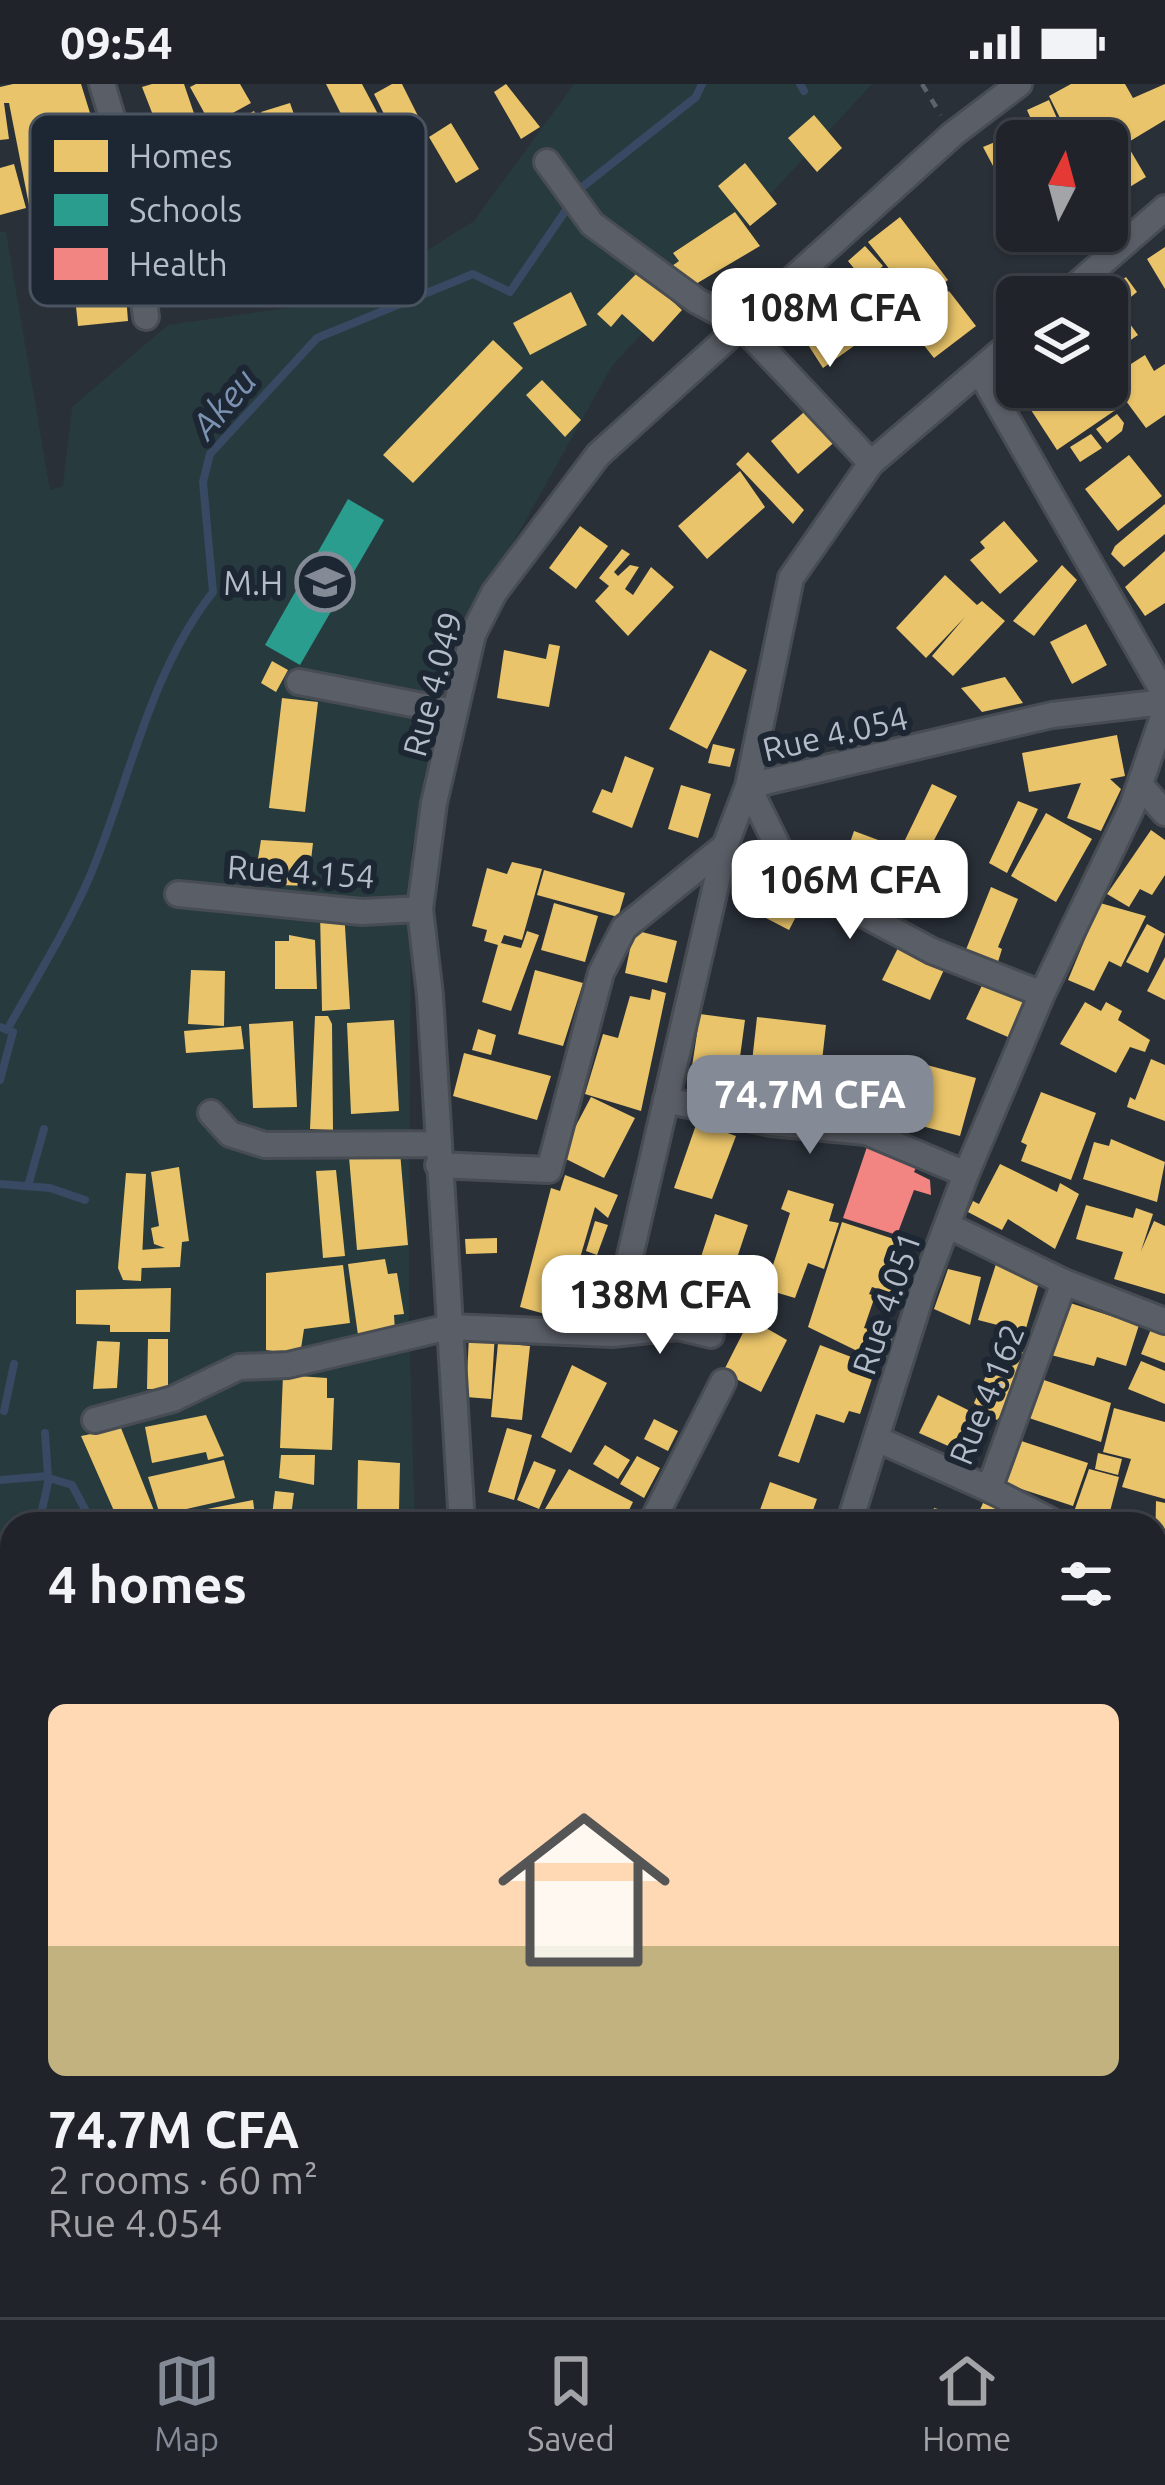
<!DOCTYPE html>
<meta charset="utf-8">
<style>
:root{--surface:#20242a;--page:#2d3036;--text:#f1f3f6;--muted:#a2a4a8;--line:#3d4147;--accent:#848b96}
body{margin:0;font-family:Ubuntu,sans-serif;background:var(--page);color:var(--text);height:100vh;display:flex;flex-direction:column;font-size:45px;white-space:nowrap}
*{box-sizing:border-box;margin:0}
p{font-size:39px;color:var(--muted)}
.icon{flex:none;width:66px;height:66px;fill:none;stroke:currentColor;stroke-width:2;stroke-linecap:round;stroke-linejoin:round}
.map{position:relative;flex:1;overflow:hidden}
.side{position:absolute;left:0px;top:1428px;width:1167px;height:807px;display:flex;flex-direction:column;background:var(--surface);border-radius:36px 36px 0 0;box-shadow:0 3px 9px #0004,0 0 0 3px var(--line)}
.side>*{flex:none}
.needle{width:78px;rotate:6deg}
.controls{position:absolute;left:996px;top:36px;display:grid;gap:24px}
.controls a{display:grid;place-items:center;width:132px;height:132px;border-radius:18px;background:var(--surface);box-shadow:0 3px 9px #0004,0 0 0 3px var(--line);font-size:60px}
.price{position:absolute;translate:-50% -102px;padding:0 27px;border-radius:24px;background:#fff;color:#222;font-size:39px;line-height:78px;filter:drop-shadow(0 3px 6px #0008)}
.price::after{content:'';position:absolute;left:50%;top:72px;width:36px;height:27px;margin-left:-18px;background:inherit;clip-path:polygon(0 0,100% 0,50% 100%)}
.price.on{background:var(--accent);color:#fff}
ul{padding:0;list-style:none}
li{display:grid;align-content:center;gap:24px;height:636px;padding:0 48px}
li span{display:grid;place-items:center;height:372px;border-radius:18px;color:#555}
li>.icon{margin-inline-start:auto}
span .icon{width:216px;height:216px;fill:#fffc;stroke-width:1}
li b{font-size:51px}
h2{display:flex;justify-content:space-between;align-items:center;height:144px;padding:0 48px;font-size:51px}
.status{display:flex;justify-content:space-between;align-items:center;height:84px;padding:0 60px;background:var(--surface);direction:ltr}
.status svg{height:33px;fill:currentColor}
.tabs{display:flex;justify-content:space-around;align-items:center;height:168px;border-top:3px solid var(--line);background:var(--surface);font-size:33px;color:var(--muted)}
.tabs a{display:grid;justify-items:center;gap:6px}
.tabs .on{color:var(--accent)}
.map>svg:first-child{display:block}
.green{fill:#273a3e}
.homes{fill:#e9c46a}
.schools{fill:#2a9d8f}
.health{fill:#f28482}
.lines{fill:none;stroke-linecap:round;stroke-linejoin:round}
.stream{stroke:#384963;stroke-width:8}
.minor-casing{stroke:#484c53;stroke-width:30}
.path{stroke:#5d636a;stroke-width:4.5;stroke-dasharray:9 9;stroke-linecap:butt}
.minor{stroke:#5a5e66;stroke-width:24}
.labels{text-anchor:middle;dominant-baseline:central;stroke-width:12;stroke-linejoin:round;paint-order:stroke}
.poi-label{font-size:33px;fill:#b4bcc9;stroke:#1d2633;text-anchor:end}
.street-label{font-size:33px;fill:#b4bcc9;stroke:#1d2633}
.water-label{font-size:36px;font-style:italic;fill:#7c92b1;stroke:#1d2633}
.key{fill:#1d2633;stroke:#4a5360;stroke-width:3}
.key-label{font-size:33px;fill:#b4bcc9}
</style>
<div class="status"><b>09:54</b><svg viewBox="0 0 49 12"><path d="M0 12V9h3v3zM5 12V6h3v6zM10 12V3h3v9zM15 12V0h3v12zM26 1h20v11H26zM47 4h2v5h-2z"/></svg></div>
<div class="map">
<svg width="1165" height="2233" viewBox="0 0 1165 2233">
<rect width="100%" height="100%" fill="#2a3038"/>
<path class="green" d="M574,0H872L612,282L458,557L411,767L409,1238L415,1440H12V1789L0,1783V147L6,148L50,406L63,402L72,323L168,241L350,215L474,137Z
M1165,2035V2233H696L687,2223H1155V2036Z"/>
<path class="homes" d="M13,0H81L90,29L33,45L35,49L79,40L91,91L51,100L52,106L39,109L41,119L29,121L9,19H4L9,55L0,56V3Z
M152,0H184L201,50L165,62L142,3Z
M196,0H240L251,19L211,41L190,3Z
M326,0H362L379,32L349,46Z
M392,0H402L424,44L398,58L374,10Z
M506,0L540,43L521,55L494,8Z
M1071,0H1125L1133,14L1165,0V36L1107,71V57H1071L1069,52L1049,12Z
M1049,16L1067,57H1017V89L1001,97L983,63L1034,42L1027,26Z
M290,19L310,76L300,82L316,110L332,163L317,167L314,153L302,158L300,150L275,164L270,155L252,158L233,126L242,120L257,147L261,144L209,52L254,27L272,58L261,28Z
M814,31L842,64L817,88L788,54Z
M451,39L479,85L456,99L429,53Z
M1129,64L1146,93L1115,112L1107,103V78Z
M745,79L777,120L750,142L718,102Z
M14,80L26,124L0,131V84Z
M1017,92V137L1012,140L1004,125L1010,118L1000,101Z
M735,128L760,162L689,204L672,182L679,177L673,169Z
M900,133L948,196L917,220L868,158Z
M122,157L128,237L78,242L74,203L108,199L105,158Z
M865,162L883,182L865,198L848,177Z
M1165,163V205L1147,175Z
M639,187L682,226L653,258L622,230L611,243L597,230Z
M1126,193L1137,208L1122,220L1110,205Z
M790,207L805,225L771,251L759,231Z
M949,207L976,242L934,274L907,240Z
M1106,207L1138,251L1107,272V213H1098Z
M571,208L587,241L530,271L513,239Z
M862,214L882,242L823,284L803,253Z
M493,256L523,284L413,399L383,371Z
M1145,271L1154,287L1165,280V331L1146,344L1109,294Z
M542,296L581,336L565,353L526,311Z
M1065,303H1102L1117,325L1057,366L1031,326Z
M811,322L838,355L798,390L771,357Z
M1117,330L1124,339L1122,347L1107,359L1096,345Z
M1091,350L1102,364L1080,378L1070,363Z
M748,368L804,426L793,440L736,380Z
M1129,371L1162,412L1118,447L1085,405Z
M740,387L765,423L707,475L678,442Z
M1165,420V450L1124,483L1111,470L1115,462Z
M1004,437L1038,477L1000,510L970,476L985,464L980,458Z
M580,442L608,462L576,505L549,484Z
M622,465L630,470L614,488L618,492L630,481L639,483L625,505L633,511L651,483L674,503L628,552L595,517L609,502L599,494Z
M1165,467V519L1145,532L1125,503Z
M1062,481L1077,496L1034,552L1013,537Z
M945,491L977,521L982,517L1005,537L953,592L932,572L965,533L926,574L896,544Z
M1086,540L1107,581L1072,600L1050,558Z
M549,560L560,562L549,623L497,614L504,566L546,575Z
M710,566L747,586L707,665L669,645Z
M272,577L288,586L276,608L261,599Z
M1005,593L1023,619L982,628L961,604Z
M282,614L318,618L305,728L269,724Z
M1117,651L1125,692L1110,695L1121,705L1101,747L1067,734L1081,699L1029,708L1022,669Z
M713,660L735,665L730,683L708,679Z
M625,672L654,684L632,744L592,728L602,705L612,709Z
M932,700L957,712L931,762L939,767L908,831L876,816Z
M681,701L711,710L698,754L668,745Z
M1018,717L1038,725L1007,789L989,779Z
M1046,729L1092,755L1056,818L1011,792Z
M1151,746L1165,756V791L1152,811L1140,805L1129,823L1107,810Z
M854,747L889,760L869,811L836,799Z
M261,756L313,759L308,802L254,800Z
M512,778L542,785L522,856L504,851L501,859L521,864L527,847L539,851L511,927L482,918L498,861L484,857L487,846L472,842L487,784L507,790Z
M544,786L625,809L618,833L537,811Z
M798,789L814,798L789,846L743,822L748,810L756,813L765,793L788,805Z
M991,803L1018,815L998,863L1002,865L997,881L965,868Z
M554,819L598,832L585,878L541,866Z
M1100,819L1146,832L1121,883L1109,877L1094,907L1068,896Z
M344,826L350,925L322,927L320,827Z
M1147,840L1165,850L1148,889L1126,878Z
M634,846L677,857L667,899L625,889Z
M289,851L315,856L317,905H275V857H289Z
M903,854L949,875L930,916L882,896Z
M1165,873V916L1147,907Z
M191,886L225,887L224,942L188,940Z
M535,886L583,899L563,962L518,950Z
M986,893L1027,912L1008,953L966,935Z
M652,905L666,909L641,1027L585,1010L603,950L618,954L630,912L650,916Z
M1085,918L1101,927L1106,918L1122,927L1118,936L1150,956L1145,968L1130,963L1116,989L1060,960Z
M700,930L745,936L737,995L691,989Z
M315,932H328L332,940L333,1046L310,1045Z
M757,933L826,941L819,1004L750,996Z
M394,936L399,1027L351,1030L347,939Z
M293,937L297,1023L253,1024L249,940Z
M241,942L244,965L186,969L184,947Z
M478,945L496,951L491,971L472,966Z
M464,969L551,992L537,1036L453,1012Z
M904,975L976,994L960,1052L887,1033Z
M1151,975L1165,981V1037L1127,1023L1130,1013L1135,1016Z
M702,991L739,1006L732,1022L696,1008Z
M1041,1008L1096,1029L1071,1096L1021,1077L1027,1061L1021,1058Z
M591,1013L635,1034L604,1094L560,1072Z
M697,1038L736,1052L712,1115L674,1104Z
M1111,1055L1165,1078L1157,1118L1083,1095L1094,1058L1109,1062Z
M400,1068L408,1161L357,1166L349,1073Z
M1000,1080L1057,1108L1060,1099L1079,1110L1055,1165L1008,1135L1002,1146L968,1128L973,1117L979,1120Z
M179,1083L189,1157L182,1158L180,1183L141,1184V1166L165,1164L154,1160L151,1144L159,1142L151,1088Z
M336,1086L345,1172L323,1174L316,1087Z
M126,1089L146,1090L141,1197L123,1196L118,1184Z
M565,1091L618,1111L608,1134L595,1123L575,1191L588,1194L584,1207L572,1203L565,1228L554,1225L552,1232L520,1223L551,1104L560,1107Z
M788,1106L834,1120L829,1137L839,1139L824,1185L808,1179L795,1214L758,1203L763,1181L772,1184L790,1129L781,1125Z
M1086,1121L1133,1134L1136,1124L1153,1130L1141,1167L1154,1137L1165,1142V1210L1114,1195L1123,1168L1076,1155Z
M715,1130L748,1141L713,1246L681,1234Z
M595,1137L608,1141L597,1171L586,1167Z
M842,1138L900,1157L897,1170L902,1173L890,1209L872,1203L869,1210L875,1212L864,1244L898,1252L888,1282L808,1243Z
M497,1154V1169L466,1170L465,1155Z
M385,1175L388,1190L397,1189L404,1230L394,1231L395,1247L358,1251L348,1180Z
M996,1180L1040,1195L1025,1248L978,1236Z
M343,1181L350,1239L304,1245L300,1271L266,1266V1189Z
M948,1185L981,1193L970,1241L934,1225Z
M171,1204L170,1248H110V1241L76,1240V1206Z
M1067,1218L1139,1241L1126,1282L1097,1273L1094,1282L1043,1269Z
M750,1235L787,1256L761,1308L723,1288Z
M1151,1245L1165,1251V1279L1141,1270Z
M495,1249L491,1315L466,1313L469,1252Z
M148,1255H168V1305H147Z
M97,1257L120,1258L117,1304L93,1305Z
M498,1259L530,1262L522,1336L491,1333Z
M820,1261L867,1279L862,1291L872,1295L860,1330L849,1327L844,1339L816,1330L799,1379L778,1372Z
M999,1262L1026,1269L1012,1319L997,1336L974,1319Z
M1141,1277L1165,1287V1320L1128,1305Z
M572,1281L607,1299L571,1369L541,1353Z
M283,1291L327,1294V1314H334L332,1366L280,1364Z
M1041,1295L1111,1319L1101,1358L1029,1334Z
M938,1311L990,1337L973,1373L919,1349Z
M1114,1324L1165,1338V1415L1122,1403L1131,1375L1103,1368Z
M206,1331L224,1372L208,1376L206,1368L152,1379L145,1343Z
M654,1335L678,1347L668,1367L644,1355Z
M121,1344L155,1429L118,1436L81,1352Z
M507,1344L532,1351L514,1416L488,1408Z
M1015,1355L1088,1379L1073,1422L1000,1398Z
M605,1361L630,1376L618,1395L593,1380Z
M1098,1369L1122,1375L1118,1391L1095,1385Z
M281,1371H315L314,1401L279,1394Z
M637,1372L660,1384L644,1414L620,1400Z
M224,1376L235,1414L160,1431L148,1393Z
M358,1376L400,1379L399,1428L357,1430Z
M534,1377L556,1386L539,1425L517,1416Z
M569,1385L633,1418L626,1432L620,1431L615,1440H559L542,1430Z
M1089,1385L1119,1393L1108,1435L1075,1425Z
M770,1398L817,1415L808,1440H755Z
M275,1407L294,1409L290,1440H271Z
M253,1416L256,1440H189L187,1429Z
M1156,1417L1165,1419V1465L1155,1464Z
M983,1419L1033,1440H928L934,1424L976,1435Z
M1155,1480L1165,1481V1542L1155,1541Z
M1155,1683L1165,1685V1731L1155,1728Z
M0,1921L11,1924L2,1967L12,1970V2009L0,2038Z
M1155,1929H1165V1971H1155Z
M12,2029V2079L0,2074V2053Z
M0,2077L12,2083V2130L0,2120Z
M1,2129L12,2133V2178L0,2175Z
M0,2181L12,2184V2223H29L26,2233H0Z
M130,2223H186L211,2233H126Z
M347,2223H398L390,2233H362Z"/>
<path class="schools" d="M348,415L384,436L300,581L265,561Z"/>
<path class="health" d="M871,1051L920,1075L914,1088L930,1096L931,1111L914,1106L897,1151L843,1134Z"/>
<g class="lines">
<path class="stream" d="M800,0L804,7
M0,943L7,946C35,896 67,845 90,792C130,697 148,591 213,508L203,398L210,370L317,254L473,190L510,208L581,104L696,13L702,0
M0,996L13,948
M0,1100L50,1104L85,1116
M28,1102L44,1045
M4,1327L14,1280
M0,1396L48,1392L45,1349
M118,1436L124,1440
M39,1440L49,1394L72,1401L87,1429L110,1440
M0,1479L12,1480
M0,1511L12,1512
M6,1557L12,1512
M0,1564V1573
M0,1635L12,1608
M0,1642L12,1645
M1155,2222L1165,2230"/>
<g class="minor-casing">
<path id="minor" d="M102,0L124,73L146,233
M547,78L592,140L697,217L740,240L871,379
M1063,213L1165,124
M1017,254L871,379L791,494L748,702L779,765L850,823L932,867L1042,910
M980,288L1165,611
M299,598L454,628
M1140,701L1165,729
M178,810L362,828L420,825
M666,1016L771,1039L866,1048L966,1090
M211,1029L230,1050L265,1061L438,1060
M438,1081L549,1086L601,889L624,844L725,762
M947,1141L1064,1198L1165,1237
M612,1250L678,1243L711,1251
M95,1336L173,1315L239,1283L288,1281L449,1243L612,1250L725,762L748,702L1052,631L1165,618
M877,1355L989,1405L1064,1198
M989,1405L1057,1440
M462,1440L430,911L420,825L434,719L473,550L494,509L598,371L953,50L1019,0
M651,1440L723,1298
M849,1440L923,1205L966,1090L1042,910L1132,723L1165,627
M1155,1818L1165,1819
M325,2223L338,2233
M275,2233L279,2223"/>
</g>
<path class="path" d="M922,0L941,31"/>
<use href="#minor" class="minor"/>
</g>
<defs>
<g id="school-ring" transform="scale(3)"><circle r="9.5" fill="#1d2633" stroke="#848b96" stroke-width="1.5"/><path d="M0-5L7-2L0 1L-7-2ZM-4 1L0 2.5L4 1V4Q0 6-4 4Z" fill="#848b96"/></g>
</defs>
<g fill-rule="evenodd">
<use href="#school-ring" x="325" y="498"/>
</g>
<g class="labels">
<g class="poi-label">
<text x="283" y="498">M.H</text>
</g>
<g class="street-label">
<text transform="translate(432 600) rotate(-75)">Rue 4.049</text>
<text transform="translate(835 649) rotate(-13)">Rue 4.054</text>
<text transform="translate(301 787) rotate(4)">Rue 4.154</text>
<text transform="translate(886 1219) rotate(-71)">Rue 4.051</text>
<text transform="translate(986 1310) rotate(-68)">Rue 4.162</text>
</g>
<g class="water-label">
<text transform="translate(223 319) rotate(-50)">Akeu</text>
</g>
</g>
<rect x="30" y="30" width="396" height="192" rx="18" class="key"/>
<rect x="54" y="56" width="54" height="32" fill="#e9c46a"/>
<rect x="54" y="110" width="54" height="32" fill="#2a9d8f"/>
<rect x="54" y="164" width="54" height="32" fill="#f28482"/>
<g class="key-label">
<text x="129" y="84">Homes</text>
<text x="129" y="138">Schools</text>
<text x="129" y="192">Health</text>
</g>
</svg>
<div class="controls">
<a><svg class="needle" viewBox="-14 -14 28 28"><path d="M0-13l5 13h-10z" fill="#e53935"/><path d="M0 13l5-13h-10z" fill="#a2a4a8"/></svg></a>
<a><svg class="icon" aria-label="layers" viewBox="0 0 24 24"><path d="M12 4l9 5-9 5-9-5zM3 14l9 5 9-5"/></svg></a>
</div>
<b class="price" style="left:830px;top:286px">108M CFA</b>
<b class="price" style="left:850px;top:858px">106M CFA</b>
<b class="price on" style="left:810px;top:1073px">74.7M CFA</b>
<b class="price" style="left:660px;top:1273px">138M CFA</b>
<section class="side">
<h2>4 homes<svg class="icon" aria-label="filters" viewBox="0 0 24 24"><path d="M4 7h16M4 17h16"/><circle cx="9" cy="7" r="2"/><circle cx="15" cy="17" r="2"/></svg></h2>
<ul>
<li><span style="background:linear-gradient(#ffd9b3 65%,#c2b280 0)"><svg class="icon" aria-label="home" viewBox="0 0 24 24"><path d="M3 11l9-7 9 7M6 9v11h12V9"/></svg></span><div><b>74.7M CFA</b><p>2 rooms · 60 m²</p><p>Rue 4.054</p></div></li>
</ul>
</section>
</div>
<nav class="tabs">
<a class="on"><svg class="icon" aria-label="map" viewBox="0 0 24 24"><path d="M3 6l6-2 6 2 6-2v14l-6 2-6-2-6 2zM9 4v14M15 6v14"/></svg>Map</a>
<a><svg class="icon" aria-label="saved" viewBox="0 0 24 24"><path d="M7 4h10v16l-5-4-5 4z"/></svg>Saved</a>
<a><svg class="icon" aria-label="home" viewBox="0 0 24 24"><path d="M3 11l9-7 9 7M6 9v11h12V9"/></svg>Home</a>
</nav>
